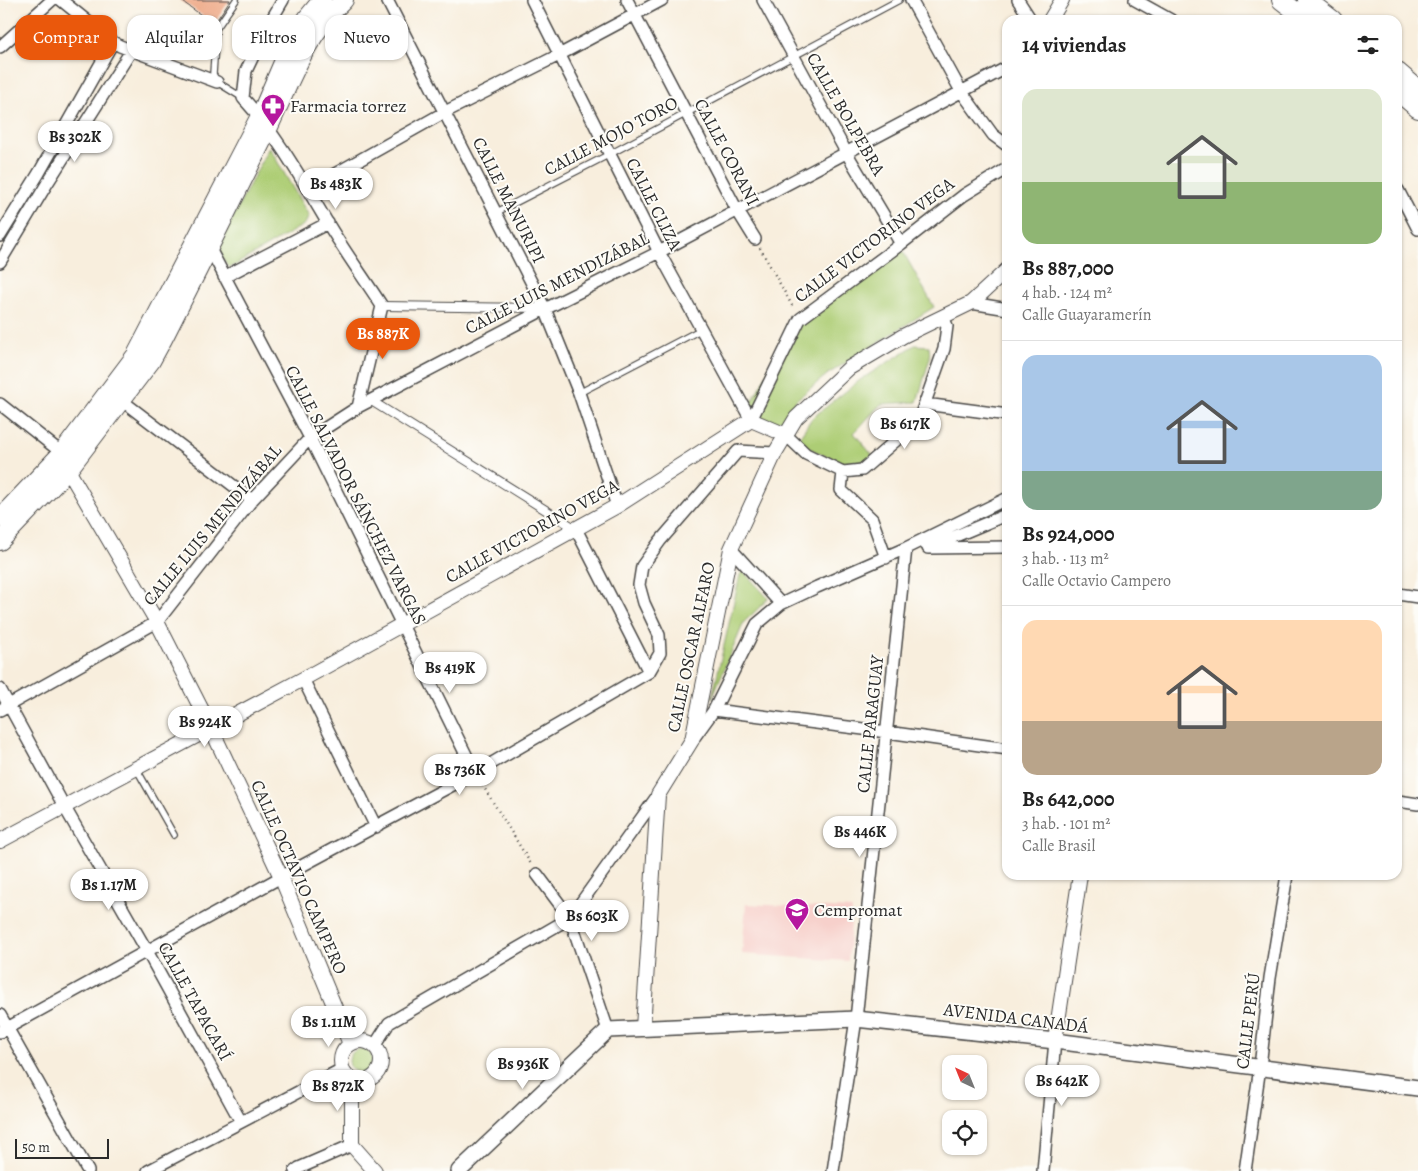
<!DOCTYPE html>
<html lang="es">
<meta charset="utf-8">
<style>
body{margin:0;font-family:Alegreya,serif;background:#f2f2f2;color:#222;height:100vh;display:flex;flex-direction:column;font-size:19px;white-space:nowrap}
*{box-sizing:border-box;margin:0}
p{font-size:16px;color:#767676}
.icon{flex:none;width:28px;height:28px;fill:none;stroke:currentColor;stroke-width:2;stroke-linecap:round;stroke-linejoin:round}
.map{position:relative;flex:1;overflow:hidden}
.drawer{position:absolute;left:1002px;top:15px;width:400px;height:865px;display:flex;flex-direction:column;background:#fff;border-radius:15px;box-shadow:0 1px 4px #0004}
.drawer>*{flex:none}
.top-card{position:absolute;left:15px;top:15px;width:475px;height:45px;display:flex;gap:10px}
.needle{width:32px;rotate:317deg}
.buttons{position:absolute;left:942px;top:1055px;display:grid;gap:10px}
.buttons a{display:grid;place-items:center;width:45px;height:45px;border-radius:10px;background:#fff;box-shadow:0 1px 4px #0004;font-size:25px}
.scale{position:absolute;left:15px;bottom:12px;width:94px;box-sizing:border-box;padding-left:5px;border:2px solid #2b2b2b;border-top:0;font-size:14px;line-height:18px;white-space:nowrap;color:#2b2b2b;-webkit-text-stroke:4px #fdfcf7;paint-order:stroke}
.price{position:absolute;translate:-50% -42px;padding:0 11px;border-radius:18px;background:#fff;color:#222;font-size:16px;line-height:32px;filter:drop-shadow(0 1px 2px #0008)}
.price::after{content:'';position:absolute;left:50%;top:30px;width:15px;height:11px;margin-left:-8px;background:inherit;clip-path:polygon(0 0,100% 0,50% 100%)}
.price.selected{background:#ea580c;color:#fff}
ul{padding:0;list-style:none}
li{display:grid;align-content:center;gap:10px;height:265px;padding:0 20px}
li+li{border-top:1px solid #e0e0e0}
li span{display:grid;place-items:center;height:155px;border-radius:15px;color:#555}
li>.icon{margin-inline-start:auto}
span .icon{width:90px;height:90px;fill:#fffc;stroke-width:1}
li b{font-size:21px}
h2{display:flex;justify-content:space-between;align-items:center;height:60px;padding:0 20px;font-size:21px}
.pill{padding:0 18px;border-radius:15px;background:#fff;box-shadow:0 1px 4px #0004;font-size:18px;line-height:45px}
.pill.selected{background:#ea580c;color:#fff}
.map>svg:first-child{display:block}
.built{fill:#f7d0cb}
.green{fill:#adcd75;stroke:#6c7c50}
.building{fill:#eca07c}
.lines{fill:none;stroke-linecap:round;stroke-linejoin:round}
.service-casing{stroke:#4a4846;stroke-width:8}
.pedestrian-casing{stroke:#4a4846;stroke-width:10}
.minor-casing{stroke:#4a4846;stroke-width:14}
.tertiary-casing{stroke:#4a4846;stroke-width:16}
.secondary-casing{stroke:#4a4846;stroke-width:18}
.primary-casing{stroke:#4a4846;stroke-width:20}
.trunk-casing{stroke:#4a4846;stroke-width:20}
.path{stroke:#4a4846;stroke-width:2.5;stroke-dasharray:1 4;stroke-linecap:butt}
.service{stroke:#fff;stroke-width:5.5}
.pedestrian{stroke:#fff;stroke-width:8}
.minor{stroke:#fff;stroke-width:11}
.tertiary{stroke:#fff;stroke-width:14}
.secondary{stroke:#fff;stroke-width:15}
.primary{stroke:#fff;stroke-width:18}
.trunk{stroke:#fff;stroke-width:18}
.labels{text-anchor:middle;stroke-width:4;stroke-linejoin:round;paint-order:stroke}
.poi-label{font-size:18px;fill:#2b2b2b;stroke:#fdfcf7;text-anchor:start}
.street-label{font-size:18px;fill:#2b2b2b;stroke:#fdfcf7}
</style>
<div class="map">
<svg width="1418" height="1171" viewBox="0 0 1418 1171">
<rect width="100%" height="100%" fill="#fdfcf7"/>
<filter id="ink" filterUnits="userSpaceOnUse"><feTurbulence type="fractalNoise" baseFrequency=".02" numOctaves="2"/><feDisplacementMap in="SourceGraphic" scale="10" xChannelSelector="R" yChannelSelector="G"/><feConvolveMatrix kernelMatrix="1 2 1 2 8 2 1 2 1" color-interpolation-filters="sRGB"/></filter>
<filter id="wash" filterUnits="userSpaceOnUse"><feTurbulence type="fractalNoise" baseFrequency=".0096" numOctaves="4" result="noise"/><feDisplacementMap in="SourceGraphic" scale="20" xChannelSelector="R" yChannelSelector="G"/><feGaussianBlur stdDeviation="1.12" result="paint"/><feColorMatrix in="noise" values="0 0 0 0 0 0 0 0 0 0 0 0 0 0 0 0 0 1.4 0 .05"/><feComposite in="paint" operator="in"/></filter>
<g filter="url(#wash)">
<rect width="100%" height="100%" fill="#f8eedd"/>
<!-- built -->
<path class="built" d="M746,904L852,909L848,961L742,954Z"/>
<!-- green -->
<path class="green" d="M269,147L309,216L305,224L230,268L226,264L217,248Z
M901,248L934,307L828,374L796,400L782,425L771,430L748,408L786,339L804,317Z
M915,345L929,346L930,358L917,402L881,404L854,433L873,456L859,463H840L796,442L812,418L860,380Z
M743,571L768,598L763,604L744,622L712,698L740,575Z
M349 1061a12 12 0 1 1 24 0a12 12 0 1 1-24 0Z"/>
<g id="blocks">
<!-- building -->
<path class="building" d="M180,0H230L214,24Z"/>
</g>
</g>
<g filter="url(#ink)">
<use href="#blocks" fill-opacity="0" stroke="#4a4846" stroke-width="1"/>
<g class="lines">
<defs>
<path id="service" d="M236,0L216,29L213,74L217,82L243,98
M495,213L610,154L899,0
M579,393L700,330
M136,768L174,835"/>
<path id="pedestrian" d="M382,306L543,308
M370,400L576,529"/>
<path id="minor" d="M61,0L113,42L120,46L217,82
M283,0L266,29L246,71L243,98C277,135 302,180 327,222C344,251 364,278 382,306L358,407
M387,0L545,309L579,393L617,506
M532,0L659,252L751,420
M627,0L737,210L755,239
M763,0L846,152L901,244
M911,0L961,91L993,135L1008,146
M1018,0L1031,20
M1135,0L1171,20
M0,47L52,0
M308,189L445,112L559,55L662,0
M1398,190L1418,229
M0,236L39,173L113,42
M206,245L209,247L310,438L475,773
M0,262L48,182L131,51
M224,277L328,223
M971,303L1008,309
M116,396L252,500
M0,404L62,453
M925,404L1008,415
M751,420L800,319L901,244L964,195L1008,168
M786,435L806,454L843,472L862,470L901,436L921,414L944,349L947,326L943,316
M843,472L841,490L872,519L886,558
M576,529L649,672
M925,544L951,538L1008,514
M928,548L1008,547
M731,549L781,604
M1398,594L1418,597
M303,679L376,827
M0,689L64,806L147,951L241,1122
M0,710L157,622L252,500L310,438L358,407L545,309L659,252L1008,67
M714,710L887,732L1008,749
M693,739L714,710L757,624L781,604L817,587L906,548L1008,498
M1398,801L1418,804
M537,874L570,918L608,1030
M0,1015L88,1171
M0,1032L281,877L475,773L649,672L660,653L659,635L644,603L639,585L642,566L660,541L738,451L775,453
M375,1045L389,1023L570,918L658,795
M148,1171L342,1069
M295,1171L299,1168L352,1145
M833,1171L856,1019L906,548
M1043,1171L1055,1041
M1245,1171L1260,1067L1270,978L1287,875"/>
<path id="tertiary" d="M1050,20L1062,0
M64,461L68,470L157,622L211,728L281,877L350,1044
M0,841L303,679L617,506L751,420L786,435
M643,1028L658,795L692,740L731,549L775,453L796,418L849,368L903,336L971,303L1008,269
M341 1061a20 20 0 1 1 40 0a20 20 0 1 1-40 0Z
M1055,1041L1080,875
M352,1079V1145L375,1171"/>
<path id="secondary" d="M459,1171L608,1030L856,1019L1055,1041L1418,1088"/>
<path id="primary" d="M0,518L62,453L136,355L260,116L291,44L308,17L322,0
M0,541L68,470L151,361L163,339C198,270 233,200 267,131C289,85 305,35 344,0"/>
<path id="trunk" d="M1281,0L1307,20
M1307,0L1333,20
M1398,72L1418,89
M1398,92L1418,109"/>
</defs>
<!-- service casing -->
<use href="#service" class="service-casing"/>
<!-- pedestrian casing -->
<use href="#pedestrian" class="pedestrian-casing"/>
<!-- minor casing -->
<use href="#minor" class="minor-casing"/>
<!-- tertiary casing -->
<use href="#tertiary" class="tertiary-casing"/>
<!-- secondary casing -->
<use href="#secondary" class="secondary-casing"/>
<!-- primary casing -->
<use href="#primary" class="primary-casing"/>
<!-- trunk casing -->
<use href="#trunk" class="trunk-casing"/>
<!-- path -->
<path class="path" d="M760,248L794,309
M480,781L531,864"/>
<!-- service -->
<use href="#service" class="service"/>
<!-- pedestrian -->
<use href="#pedestrian" class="pedestrian"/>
<!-- minor -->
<use href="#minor" class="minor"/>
<!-- tertiary -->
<use href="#tertiary" class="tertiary"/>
<!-- secondary -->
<use href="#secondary" class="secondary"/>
<!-- primary -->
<use href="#primary" class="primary"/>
<!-- trunk -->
<use href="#trunk" class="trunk"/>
</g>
</g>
<!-- icons -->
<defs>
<symbol id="pharmacy-pin" viewBox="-11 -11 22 30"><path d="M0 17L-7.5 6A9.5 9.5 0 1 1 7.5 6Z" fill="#b5179e" stroke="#fdfcf7"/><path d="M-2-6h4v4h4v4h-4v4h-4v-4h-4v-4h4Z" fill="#fff"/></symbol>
<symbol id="university-pin" viewBox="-11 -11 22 30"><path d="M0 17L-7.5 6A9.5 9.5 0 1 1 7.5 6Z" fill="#b5179e" stroke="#fdfcf7"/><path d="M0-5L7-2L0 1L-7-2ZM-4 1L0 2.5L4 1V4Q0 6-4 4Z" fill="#fff"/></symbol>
</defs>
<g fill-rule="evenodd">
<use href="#pharmacy-pin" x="259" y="92" width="28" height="38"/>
<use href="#university-pin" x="783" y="896" width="28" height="38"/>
</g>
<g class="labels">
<!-- poi labels -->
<g class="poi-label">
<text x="290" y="112">Farmacia torrez</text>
<text x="814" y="916">Cempromat</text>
</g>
<!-- street labels -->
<g class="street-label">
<text transform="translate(846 114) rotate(60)" y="6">CALLE BOLPEBRA</text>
<text transform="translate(611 136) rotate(-28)" y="6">CALLE MOJO TORO</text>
<text transform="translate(727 152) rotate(62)" y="6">CALLE CORANI</text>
<text transform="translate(509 200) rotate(63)" y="6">CALLE MANURIPI</text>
<text transform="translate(654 204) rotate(63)" y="6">CALLE CLIZA</text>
<text transform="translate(874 240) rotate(-37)" y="6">CALLE VICTORINO VEGA</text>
<text transform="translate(557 283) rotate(-27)" y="6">CALLE LUIS MENDIZÁBAL</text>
<text transform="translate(356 495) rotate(63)" y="6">CALLE SALVADOR SÁNCHEZ VARGAS</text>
<text transform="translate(212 525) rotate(-50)" y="6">CALLE LUIS MENDIZÁBAL</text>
<text transform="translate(532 531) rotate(-29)" y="6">CALLE VICTORINO VEGA</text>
<text transform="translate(691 647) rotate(-78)" y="6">CALLE OSCAR ALFARO</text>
<text transform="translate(870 724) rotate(-84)" y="6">CALLE PARAGUAY</text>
<text transform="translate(299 877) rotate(66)" y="6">CALLE OCTAVIO CAMPERO</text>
<text transform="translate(195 1001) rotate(61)" y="6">CALLE TAPACARÍ</text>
<text transform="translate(1016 1018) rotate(7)" y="6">AVENIDA CANADÁ</text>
<text transform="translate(1248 1021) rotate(-83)" y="6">CALLE PERÚ</text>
</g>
</g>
</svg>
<div class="buttons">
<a><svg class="needle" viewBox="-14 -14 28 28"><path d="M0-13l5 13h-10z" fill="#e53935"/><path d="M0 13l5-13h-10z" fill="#767676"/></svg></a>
<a><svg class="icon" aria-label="locate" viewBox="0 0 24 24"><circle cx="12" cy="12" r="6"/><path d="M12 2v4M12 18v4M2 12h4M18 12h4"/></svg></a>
</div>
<div class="scale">50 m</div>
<b class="price" style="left:75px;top:163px">Bs 302K</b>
<b class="price" style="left:336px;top:210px">Bs 483K</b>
<b class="price selected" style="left:383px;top:360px">Bs 887K</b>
<b class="price" style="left:905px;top:450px">Bs 617K</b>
<b class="price" style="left:450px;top:694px">Bs 419K</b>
<b class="price" style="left:205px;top:748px">Bs 924K</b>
<b class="price" style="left:460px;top:796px">Bs 736K</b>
<b class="price" style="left:860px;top:858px">Bs 446K</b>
<b class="price" style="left:109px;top:911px">Bs 1.17M</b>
<b class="price" style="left:592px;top:942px">Bs 603K</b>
<b class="price" style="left:329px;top:1048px">Bs 1.11M</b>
<b class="price" style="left:523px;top:1090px">Bs 936K</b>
<b class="price" style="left:1062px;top:1107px">Bs 642K</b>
<b class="price" style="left:338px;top:1112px">Bs 872K</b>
<div class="top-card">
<a class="pill selected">Comprar</a>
<a class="pill">Alquilar</a>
<a class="pill">Filtros</a>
<a class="pill">Nuevo</a>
</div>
<section class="drawer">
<h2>14 viviendas<svg class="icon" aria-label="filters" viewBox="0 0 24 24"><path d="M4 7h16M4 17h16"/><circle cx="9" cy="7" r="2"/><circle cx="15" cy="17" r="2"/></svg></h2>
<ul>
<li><span style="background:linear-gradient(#dfe7d0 60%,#8fb573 0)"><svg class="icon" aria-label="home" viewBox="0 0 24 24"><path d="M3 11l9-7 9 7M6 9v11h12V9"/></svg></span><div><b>Bs 887,000</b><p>4 hab. · 124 m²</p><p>Calle Guayaramerín</p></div></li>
<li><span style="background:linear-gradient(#a9c7e8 75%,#7fa58c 0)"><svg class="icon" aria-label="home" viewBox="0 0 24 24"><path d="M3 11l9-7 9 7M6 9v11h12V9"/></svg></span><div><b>Bs 924,000</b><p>3 hab. · 113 m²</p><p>Calle Octavio Campero</p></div></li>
<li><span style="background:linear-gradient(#ffd9b3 65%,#b9a48a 0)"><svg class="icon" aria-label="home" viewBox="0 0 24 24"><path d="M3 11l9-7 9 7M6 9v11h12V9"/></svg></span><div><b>Bs 642,000</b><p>3 hab. · 101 m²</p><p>Calle Brasil</p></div></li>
</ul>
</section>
</div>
